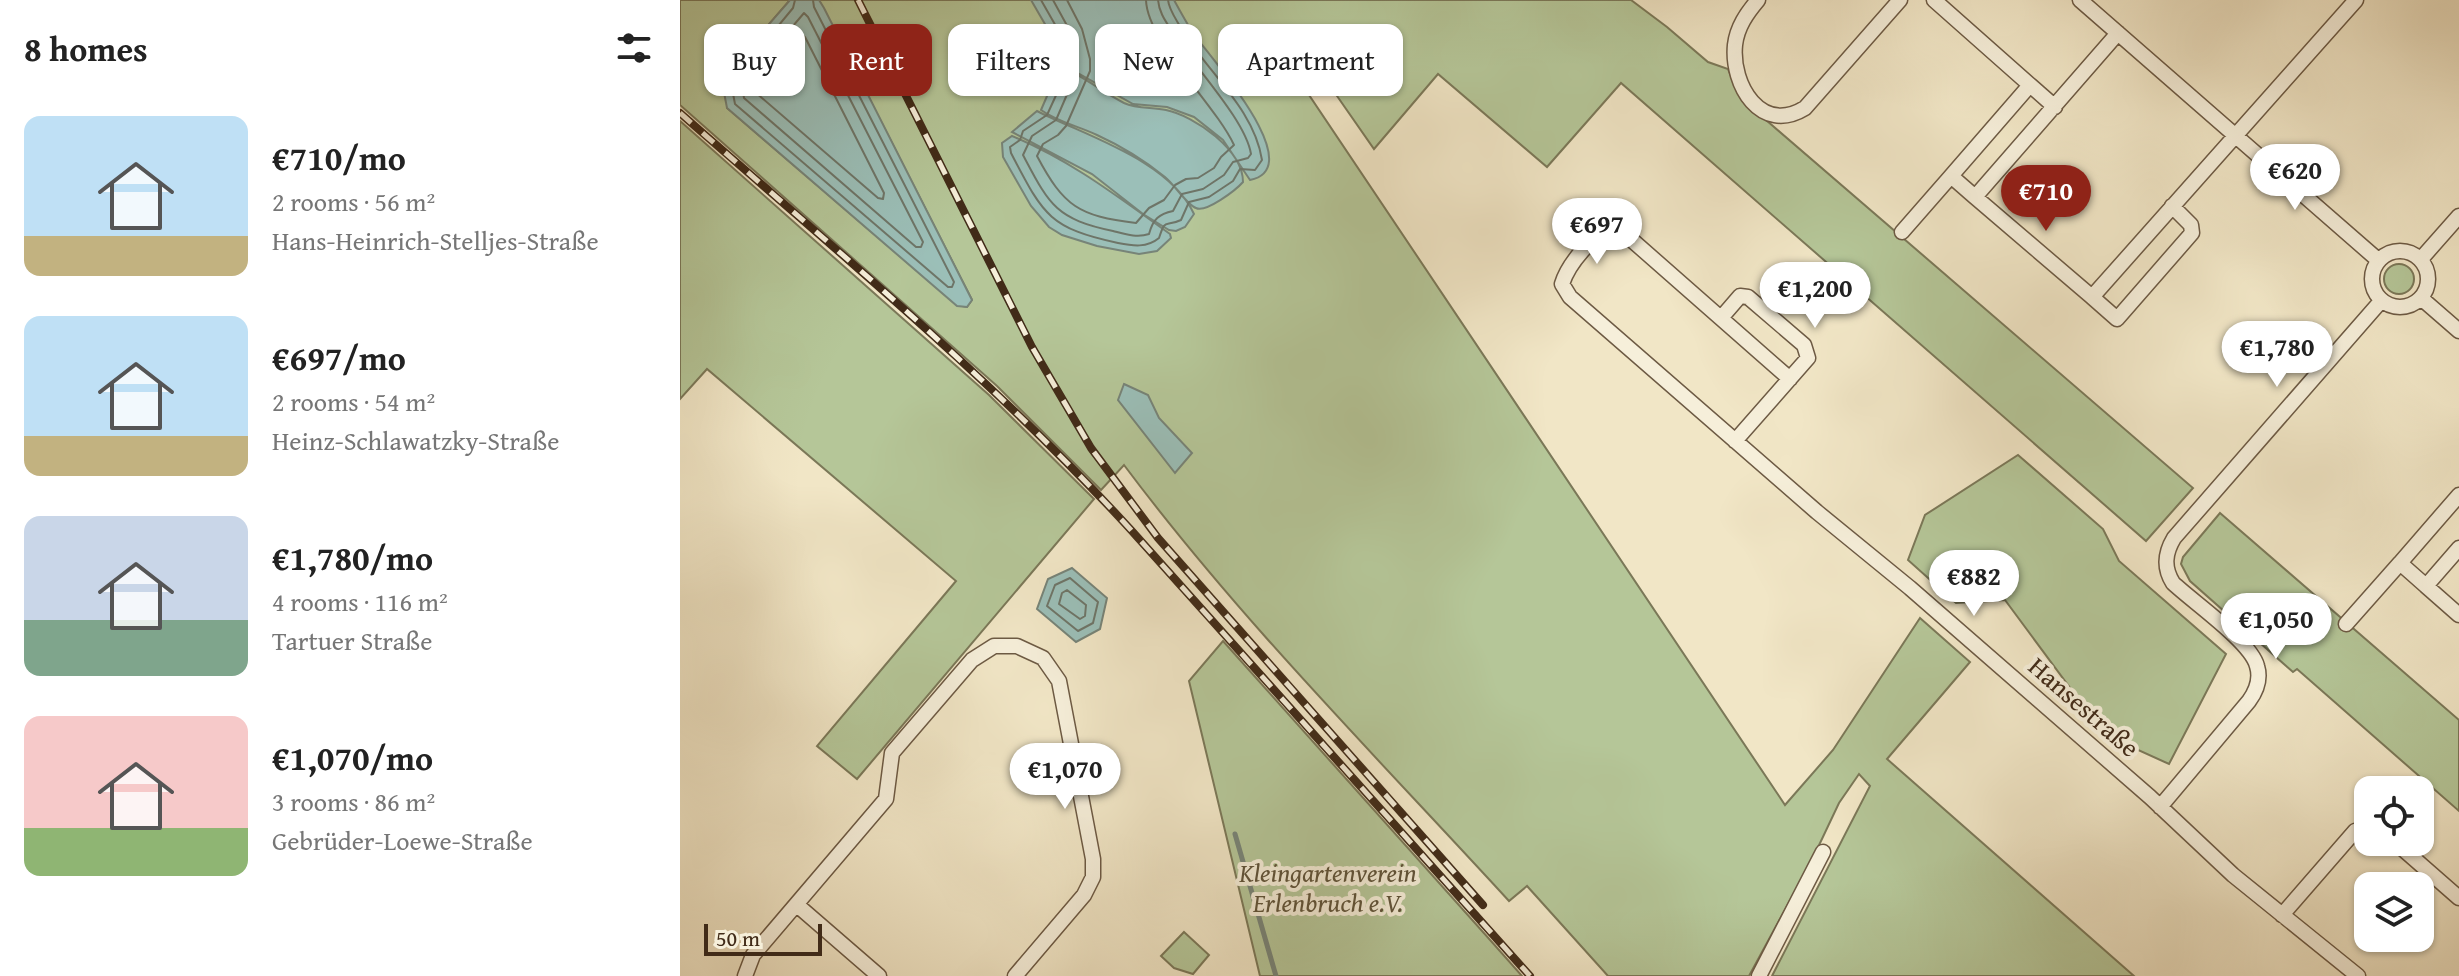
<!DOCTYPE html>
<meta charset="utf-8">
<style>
body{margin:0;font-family:"Gentium Book Plus",serif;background:#f6f6f6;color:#222;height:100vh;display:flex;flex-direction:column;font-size:30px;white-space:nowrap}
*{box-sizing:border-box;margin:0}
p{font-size:26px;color:#767676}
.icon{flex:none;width:44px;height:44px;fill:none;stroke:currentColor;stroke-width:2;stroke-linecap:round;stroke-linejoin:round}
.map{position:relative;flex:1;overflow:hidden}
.details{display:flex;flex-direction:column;background:#fff;width:680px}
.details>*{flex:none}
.banner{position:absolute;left:24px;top:24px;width:760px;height:72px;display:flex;gap:16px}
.buttons{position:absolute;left:1674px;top:776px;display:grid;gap:16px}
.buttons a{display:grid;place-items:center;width:80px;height:80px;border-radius:16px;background:#fff;box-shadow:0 2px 6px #0004;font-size:40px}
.scale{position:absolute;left:24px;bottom:20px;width:118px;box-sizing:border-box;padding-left:8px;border:4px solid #412b18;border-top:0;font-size:22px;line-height:28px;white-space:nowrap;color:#412b18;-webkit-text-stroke:6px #f6efda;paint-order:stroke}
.price{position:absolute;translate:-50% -68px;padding:0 18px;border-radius:28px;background:#fff;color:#222;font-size:26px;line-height:52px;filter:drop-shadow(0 2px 4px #0008)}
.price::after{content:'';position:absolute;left:50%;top:48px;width:24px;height:18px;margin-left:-12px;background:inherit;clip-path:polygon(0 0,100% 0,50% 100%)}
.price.current{background:#8f2418;color:#fff}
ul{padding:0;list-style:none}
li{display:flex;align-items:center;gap:24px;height:200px;padding:0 24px}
li span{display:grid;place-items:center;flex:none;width:224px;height:160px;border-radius:16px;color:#555}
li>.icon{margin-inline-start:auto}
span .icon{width:96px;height:96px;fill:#fffc;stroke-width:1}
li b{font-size:34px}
h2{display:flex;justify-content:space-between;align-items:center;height:96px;padding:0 24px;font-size:34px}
.tag{padding:0 28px;border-radius:16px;background:#fff;box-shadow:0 2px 6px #0004;font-size:28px;line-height:72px}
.tag.current{background:#8f2418;color:#fff}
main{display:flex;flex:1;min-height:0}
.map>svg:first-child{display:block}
.green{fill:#b5c698;stroke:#7b7858;stroke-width:2}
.water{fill:#9bbfb8;stroke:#778478;stroke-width:2}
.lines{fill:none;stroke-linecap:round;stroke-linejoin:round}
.shore{stroke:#6e7568;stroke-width:2}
.stream{stroke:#778478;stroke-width:5}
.minor-casing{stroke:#6d5a44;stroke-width:17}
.minor{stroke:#f6efda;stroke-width:14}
.rail-casing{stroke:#412b18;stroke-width:8}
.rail{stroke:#f6efda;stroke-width:5;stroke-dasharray:15;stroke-linecap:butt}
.labels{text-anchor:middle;stroke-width:8;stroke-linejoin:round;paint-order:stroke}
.street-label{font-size:26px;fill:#412b18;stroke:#f6efda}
.park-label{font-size:26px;font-style:italic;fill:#5e5238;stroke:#f6efda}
</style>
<main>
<section class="details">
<h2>8 homes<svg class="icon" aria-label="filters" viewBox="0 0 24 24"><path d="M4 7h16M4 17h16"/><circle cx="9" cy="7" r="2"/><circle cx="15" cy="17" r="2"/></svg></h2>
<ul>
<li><span style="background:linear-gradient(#bfe0f5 75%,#c2b280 0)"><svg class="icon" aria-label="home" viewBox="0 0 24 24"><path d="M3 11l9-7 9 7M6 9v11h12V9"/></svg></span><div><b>€710/mo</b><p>2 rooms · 56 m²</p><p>Hans-Heinrich-Stelljes-Straße</p></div></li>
<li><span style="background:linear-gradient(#bfe0f5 75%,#c2b280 0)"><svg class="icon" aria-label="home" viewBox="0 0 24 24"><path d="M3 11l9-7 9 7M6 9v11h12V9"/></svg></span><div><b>€697/mo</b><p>2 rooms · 54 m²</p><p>Heinz-Schlawatzky-Straße</p></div></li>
<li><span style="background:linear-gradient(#c9d6e8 65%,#7fa58c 0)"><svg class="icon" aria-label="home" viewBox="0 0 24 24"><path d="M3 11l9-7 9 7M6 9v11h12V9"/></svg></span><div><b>€1,780/mo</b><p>4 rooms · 116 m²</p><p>Tartuer Straße</p></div></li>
<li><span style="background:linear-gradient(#f6c9c9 70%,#8fb573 0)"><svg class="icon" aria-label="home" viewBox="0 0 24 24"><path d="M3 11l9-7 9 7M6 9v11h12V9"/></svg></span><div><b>€1,070/mo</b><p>3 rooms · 86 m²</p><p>Gebrüder-Loewe-Straße</p></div></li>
</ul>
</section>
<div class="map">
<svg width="1779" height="976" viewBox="0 0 1779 976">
<rect width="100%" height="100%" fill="#f1e6c6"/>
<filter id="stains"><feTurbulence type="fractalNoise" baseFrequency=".0025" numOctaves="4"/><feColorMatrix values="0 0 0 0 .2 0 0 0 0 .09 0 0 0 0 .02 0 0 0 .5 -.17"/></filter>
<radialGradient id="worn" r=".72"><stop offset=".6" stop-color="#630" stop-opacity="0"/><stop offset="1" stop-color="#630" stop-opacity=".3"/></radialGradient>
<!-- green -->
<path class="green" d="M0,0H110L57,61L47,108L277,305L287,307L292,300L139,0H951L987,27L1028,62L1048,69L1057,90L1086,120L1513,488L1466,541L941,83L867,167L758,74L694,149L632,60L617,77L1105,805L1153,750L1240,618L1290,662L1207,759L1454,976H1092L1190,786L1179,774L1159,803L1132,860L1069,976H928L847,886L829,901C698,758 560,620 444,465L421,490L317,386L0,105Z
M0,121L309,395L414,499L177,779L137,746L276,581L27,369L0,399Z
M1704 279a15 15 0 1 1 30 0a15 15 0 1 1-30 0Z
M1338,455L1423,529L1439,561L1546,654L1489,764L1425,735L1325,600L1276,603L1228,560L1245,515Z
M1540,513L1779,720V811L1617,669L1613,672L1510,581L1501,564L1503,557Z
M543,641L811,941L842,976H580L509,681Z
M504,932L529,955L513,974L494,968L481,956Z"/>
<!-- water -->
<path class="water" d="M110,0H139L144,8L292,300L287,307L277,306L47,108L42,82L57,61Z
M351,0H494C500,11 506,22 513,33C528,55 631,168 570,180L543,140L514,117L487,107L453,104L380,63L373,38Z
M380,66C402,75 422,92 444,103C457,109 472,107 486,110C515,116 563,150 563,182C556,190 526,213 516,208C507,205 494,184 485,177C465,161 441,146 417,135C398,126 378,122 361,110Z
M357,111C406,136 489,160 514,214L505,227L496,231L489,230L463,214L412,174L332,132Z
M332,136C392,161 438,197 490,234L491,238L477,251L459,254L417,246L382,235L369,227L351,206L323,157L322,143Z
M444,384L468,395L479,418L512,453L495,473L438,400Z
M392,568L427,598L420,629L396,642L357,609L368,579Z"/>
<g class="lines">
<!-- shore -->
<path class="shore" d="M115,0L113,8L51,83L55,104L268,287H272L274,282L134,7L133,0
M361,0L381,35L389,67L367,115L343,131L340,140L330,147L331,153C363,214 368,228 438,243C453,246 467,248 479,238C486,217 484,228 501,220L509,202L529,197L553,181L560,169L575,170L582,160C574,108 526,71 501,28C496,19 489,10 488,0
M373,0L390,31L398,69L376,120L352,136L343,155C369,204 375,219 433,231C445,234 457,238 469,234C473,219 479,214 493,211L502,194L523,189L544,175L553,162L568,158L571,154C565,118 510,63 490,28C484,19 479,11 478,0
M387,0L402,29L410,59V71L386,126L378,135L363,144L357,156C384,207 399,216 456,223L469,208L484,200L495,185L506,179L518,178L534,168L541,157L554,145C535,104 467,41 466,0
M124,13L128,17L243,242L241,247H236L64,98L62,86Z
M121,34L125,37L204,193L203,199L198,198L75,92L81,79Z
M390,578L418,602L413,623L398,631L367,606L375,585Z
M387,590L406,605L405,616L400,619L379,604L382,593Z"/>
<!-- stream -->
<path class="stream" d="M555,834L596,976"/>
<defs>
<path id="minor" d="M1078,0C1067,13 1057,27 1055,45C1051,85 1081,135 1125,108L1220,0
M1254,0L1350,85
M1400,0L1698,260
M1375,107L1350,85L1271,176L1295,197L1438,33
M1295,197L1412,297
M1492,206L1511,225L1512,233L1437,319L1412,297L1676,0
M1222,232L1271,176
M1692 279a28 28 0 1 1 56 0a28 28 0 1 1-56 0Z
M1741,259L1779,216
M1741,298L1779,331
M1041,318L1060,296L1068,297L1124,345L1128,358L1055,441
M1110,379L945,234L933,228C913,234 888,264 882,284L890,297L1137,512L1230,588L1470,797L1553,875L1678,976
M1779,495L1720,563L1746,586L1779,548
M1746,586L1779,615
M1666,624L1720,563
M1480,807L1569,701C1577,690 1581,679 1577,666C1571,642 1513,602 1493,583C1483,567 1485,553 1494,538L1701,301
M1715,842L1779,898
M117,905L199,976
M1602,915L1675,831L1688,827
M65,976L73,955L206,799L212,753L292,660L314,646H337L363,658L379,681L413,859V877L404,895L335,976
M1079,976L1143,852"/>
</defs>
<!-- minor casing -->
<use href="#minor" class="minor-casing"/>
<!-- minor -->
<use href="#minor" class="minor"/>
<defs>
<path id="rail" d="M178,0L352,347L411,448L478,538L803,905
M0,113C153,248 313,379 451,530L850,976"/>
</defs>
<!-- rail casing -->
<use href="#rail" class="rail-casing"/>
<!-- rail -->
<use href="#rail" class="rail"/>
</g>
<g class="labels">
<!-- street labels -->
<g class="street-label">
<text transform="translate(1404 707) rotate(41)" y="9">Hansestraße</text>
</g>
<!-- park labels -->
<g class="park-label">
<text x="648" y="882">Kleingartenverein<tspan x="648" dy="30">Erlenbruch e.V.</tspan></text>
</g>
</g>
<rect width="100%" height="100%" filter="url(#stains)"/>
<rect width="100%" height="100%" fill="url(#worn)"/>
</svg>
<div class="buttons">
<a><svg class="icon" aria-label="locate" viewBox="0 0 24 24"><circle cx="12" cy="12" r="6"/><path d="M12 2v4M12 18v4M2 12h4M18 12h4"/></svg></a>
<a><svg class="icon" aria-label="layers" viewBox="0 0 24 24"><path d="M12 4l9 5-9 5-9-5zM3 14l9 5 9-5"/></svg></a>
</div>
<div class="scale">50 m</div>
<b class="price" style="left:1615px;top:212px">€620</b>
<b class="price current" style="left:1366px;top:233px">€710</b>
<b class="price" style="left:917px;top:266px">€697</b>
<b class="price" style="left:1135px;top:330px">€1,200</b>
<b class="price" style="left:1597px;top:389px">€1,780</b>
<b class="price" style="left:1294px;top:618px">€882</b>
<b class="price" style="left:1596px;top:661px">€1,050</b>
<b class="price" style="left:385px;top:811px">€1,070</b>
<div class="banner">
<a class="tag">Buy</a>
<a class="tag current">Rent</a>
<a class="tag">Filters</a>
<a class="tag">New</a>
<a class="tag">Apartment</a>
</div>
</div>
</main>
